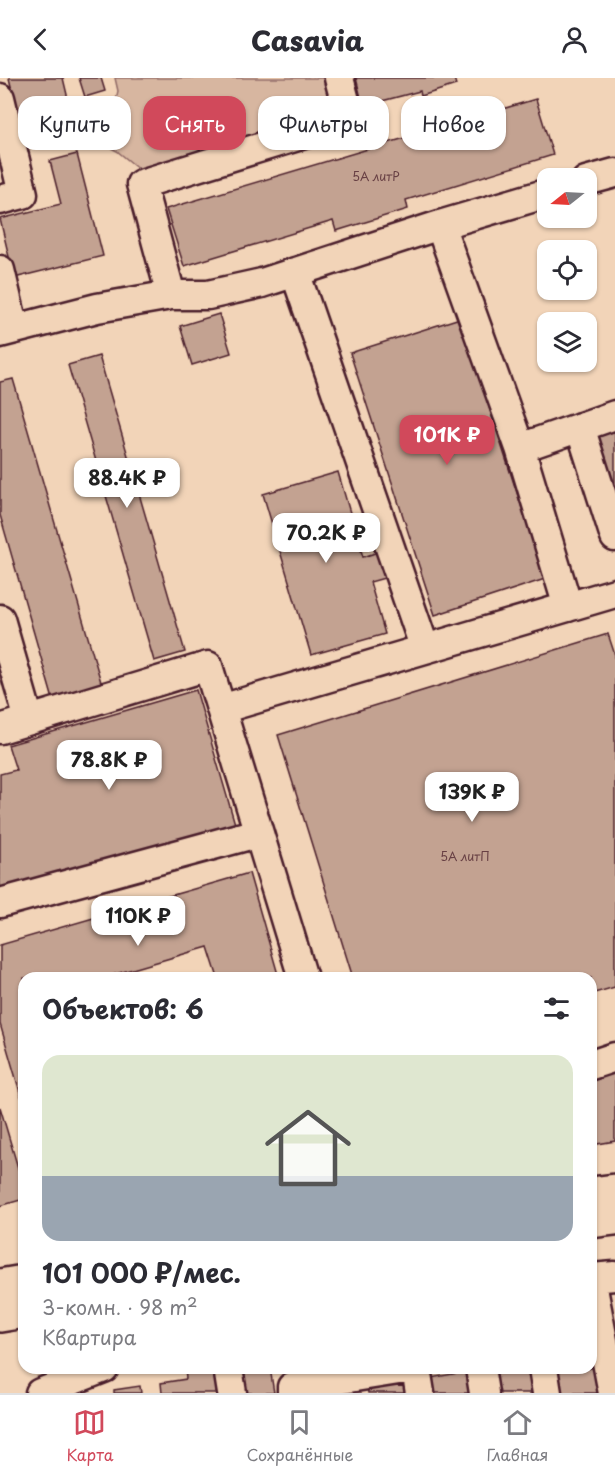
<!DOCTYPE html>
<html lang="ru">
<meta charset="utf-8">
<style>
body{margin:0;font-family:"Playpen Sans",sans-serif;background:#f7f7f7;color:#2b2b33;height:100vh;display:flex;flex-direction:column;font-size:22px;white-space:nowrap}
*{box-sizing:border-box;margin:0}
p{font-size:20px;color:#7c7c81}
.icon{flex:none;width:33px;height:33px;fill:none;stroke:currentColor;stroke-width:2;stroke-linecap:round;stroke-linejoin:round}
.map{position:relative;flex:1;overflow:hidden}
.side{position:absolute;left:18px;top:894px;width:579px;height:402px;display:flex;flex-direction:column;background:#fff;border-radius:18px;box-shadow:0 2px 4px #0004}
.side>*{flex:none}
.guide{position:absolute;left:18px;top:18px;width:579px;height:54px;display:flex;gap:12px}
.needle{width:39px;rotate:252deg}
.controls{position:absolute;left:537px;top:90px;display:grid;gap:12px}
.controls a{display:grid;place-items:center;width:60px;height:60px;border-radius:12px;background:#fff;box-shadow:0 2px 4px #0004;font-size:30px}
.price{position:absolute;translate:-50% -51px;padding:0 14px;border-radius:12px;background:#fff;color:#222;font-size:20px;line-height:39px;filter:drop-shadow(0 2px 3px #0008)}
.price::after{content:'';position:absolute;left:50%;top:36px;width:18px;height:14px;margin-left:-9px;background:inherit;clip-path:polygon(0 0,100% 0,50% 100%)}
.price.on{background:#d1495b;color:#fff}
ul{padding:0;list-style:none}
li{display:grid;align-content:center;gap:12px;height:318px;padding:0 24px}
li span{display:grid;place-items:center;height:186px;border-radius:18px;color:#555}
li>.icon{margin-inline-start:auto}
span .icon{width:108px;height:108px;fill:#fffc;stroke-width:1}
li b{font-size:26px}
h2{display:flex;justify-content:space-between;align-items:center;height:72px;padding:0 24px;font-size:26px}
.pill{padding:0 21px;border-radius:18px;background:#fff;box-shadow:0 2px 4px #0004;font-size:21px;line-height:54px}
.pill.on{background:#d1495b;color:#fff}
header{display:flex;justify-content:space-between;align-items:center;height:78px;padding:0 24px;background:#fff;font-size:27px;font-weight:800}
.tab-bar{display:flex;justify-content:space-around;align-items:center;height:84px;border-top:2px solid #e1e1e2;background:#fff;font-size:16px;color:#7c7c81}
.tab-bar a{display:grid;justify-items:center;gap:3px}
.tab-bar .on{color:#d1495b}
.map>svg:first-child{display:block}
.green{fill:#d7b6a0;stroke:#906a66;stroke-width:1.5}
.building{fill:#c3a291;stroke:#4a1f2b;stroke-width:1.5}
.lines{fill:none;stroke-linecap:round;stroke-linejoin:round}
.minor-casing{stroke:#4a1f2b;stroke-width:33}
.major-casing{stroke:#4a1f2b;stroke-width:38}
.minor{stroke:#f2d4b8;stroke-width:28}
.major{stroke:#f2d4b8;stroke-width:33}
.labels{text-anchor:middle;stroke-width:5;stroke-linejoin:round;paint-order:stroke}
.number-label{font-size:12px;fill:#684044}
</style>
<header><svg class="icon" aria-label="back" viewBox="0 0 24 24"><path d="M15 5l-7 7 7 7"/></svg>Casavia<svg class="icon" aria-label="person" viewBox="0 0 24 24"><circle cx="12" cy="8" r="4"/><path d="M4 21q1-7 8-7t8 7"/></svg></header>
<div class="map">
<svg width="615" height="1315" viewBox="0 0 615 1315">
<rect width="100%" height="100%" fill="#f2d4b8"/>
<filter id="ink" filterUnits="userSpaceOnUse"><feTurbulence type="fractalNoise" baseFrequency=".0167" numOctaves="2"/><feDisplacementMap in="SourceGraphic" scale="12" xChannelSelector="R" yChannelSelector="G"/><feConvolveMatrix kernelMatrix="1 2 1 2 8 2 1 2 1" color-interpolation-filters="sRGB"/></filter>
<g filter="url(#ink)">
<!-- green -->
<path class="green" d="M115,0H331L335,27L331,35L145,96L117,73L105,67L118,13Z"/>
<!-- building -->
<path class="building" d="M9,0H63L74,46L23,58Z
M79,0H101L105,13L85,19Z
M356,0H454L456,7L421,18L420,13L363,28Z
M536,21L553,77L406,122L408,131L336,153L333,143L184,188L166,131Z
M77,76L103,178L14,200L0,141L61,126L50,83Z
M219,236L231,275L192,287L180,248Z
M460,240L545,501L435,537L350,275Z
M99,278L185,574L154,583L68,287Z
M13,301L103,611L54,625L0,437V304Z
M615,353V413L597,358Z
M338,394L363,479L381,473L388,499L370,504L385,556L311,577L263,416Z
M608,556L615,577V909L591,916V900H353L278,657Z
M196,612L235,746L0,815V696L16,692L8,667Z
M249,795L279,900H218L208,869L102,900H24V1028L0,946V867Z
M615,992V1063L591,1067V1001Z
M0,1029L24,1110V1121L0,1128Z
M591,1274L602,1315H560L556,1290H591Z
M185,1290H218L222,1315H162L161,1305L186,1301Z
M240,1290H270L274,1315H244Z
M493,1290H533L537,1315H497Z
M469,1293L473,1315H432L430,1300Z
M406,1303L408,1315H368L367,1309Z
M140,1308L141,1315H114V1312Z"/>
<g class="lines">
<defs>
<path id="minor" d="M339,0L350,42L141,106L171,217H208L262,205L440,147L548,115
M0,20L23,116L0,122
M586,103L615,95
M440,147L520,370L615,337
M0,192L14,251
M295,194L425,571
M0,255L97,230L171,217
M580,349L615,459
M520,370L568,529
M0,541L29,642
M221,631L615,515
M0,651L208,588L303,900
M0,825L257,755
M591,987L615,979
M228,1290L232,1315
M416,1290L420,1315
M480,1290L484,1315
M543,1290L547,1315
M40,1315L104,1290
M292,1315V1309L411,1290
M613,1315L591,1200L615,1198"/>
<path id="major" d="M591,1116L615,1113
M591,1143L615,1140
M0,1208L24,1204
M0,1237L24,1233"/>
</defs>
<!-- minor casing -->
<use href="#minor" class="minor-casing"/>
<!-- major casing -->
<use href="#major" class="major-casing"/>
<!-- minor -->
<use href="#minor" class="minor"/>
<!-- major -->
<use href="#major" class="major"/>
</g>
</g>
<g class="labels">
<!-- number labels -->
<g class="number-label">
<text x="376" y="103">5А литР</text>
<text x="465" y="783">5А литП</text>
</g>
</g>
</svg>
<div class="controls">
<a><svg class="needle" viewBox="-14 -14 28 28"><path d="M0-13l5 13h-10z" fill="#e53935"/><path d="M0 13l5-13h-10z" fill="#7c7c81"/></svg></a>
<a><svg class="icon" aria-label="locate" viewBox="0 0 24 24"><circle cx="12" cy="12" r="6"/><path d="M12 2v4M12 18v4M2 12h4M18 12h4"/></svg></a>
<a><svg class="icon" aria-label="layers" viewBox="0 0 24 24"><path d="M12 4l9 5-9 5-9-5zM3 14l9 5 9-5"/></svg></a>
</div>
<b class="price on" style="left:447px;top:388px">101K ₽</b>
<b class="price" style="left:127px;top:431px">88.4K ₽</b>
<b class="price" style="left:326px;top:486px">70.2K ₽</b>
<b class="price" style="left:109px;top:713px">78.8K ₽</b>
<b class="price" style="left:472px;top:745px">139K ₽</b>
<b class="price" style="left:138px;top:869px">110K ₽</b>
<div class="guide">
<a class="pill">Купить</a>
<a class="pill on">Снять</a>
<a class="pill">Фильтры</a>
<a class="pill">Новое</a>
</div>
<section class="side">
<h2>Объектов: 6<svg class="icon" aria-label="filters" viewBox="0 0 24 24"><path d="M4 7h16M4 17h16"/><circle cx="9" cy="7" r="2"/><circle cx="15" cy="17" r="2"/></svg></h2>
<ul>
<li><span style="background:linear-gradient(#dfe7d0 65%,#9aa5b1 0)"><svg class="icon" aria-label="home" viewBox="0 0 24 24"><path d="M3 11l9-7 9 7M6 9v11h12V9"/></svg></span><div><b>101 000 ₽/мес.</b><p>3-комн. · 98 m²</p><p>Квартира</p></div></li>
</ul>
</section>
</div>
<nav class="tab-bar">
<a class="on"><svg class="icon" aria-label="map" viewBox="0 0 24 24"><path d="M3 6l6-2 6 2 6-2v14l-6 2-6-2-6 2zM9 4v14M15 6v14"/></svg>Карта</a>
<a><svg class="icon" aria-label="saved" viewBox="0 0 24 24"><path d="M7 4h10v16l-5-4-5 4z"/></svg>Сохранённые</a>
<a><svg class="icon" aria-label="home" viewBox="0 0 24 24"><path d="M3 11l9-7 9 7M6 9v11h12V9"/></svg>Главная</a>
</nav>
